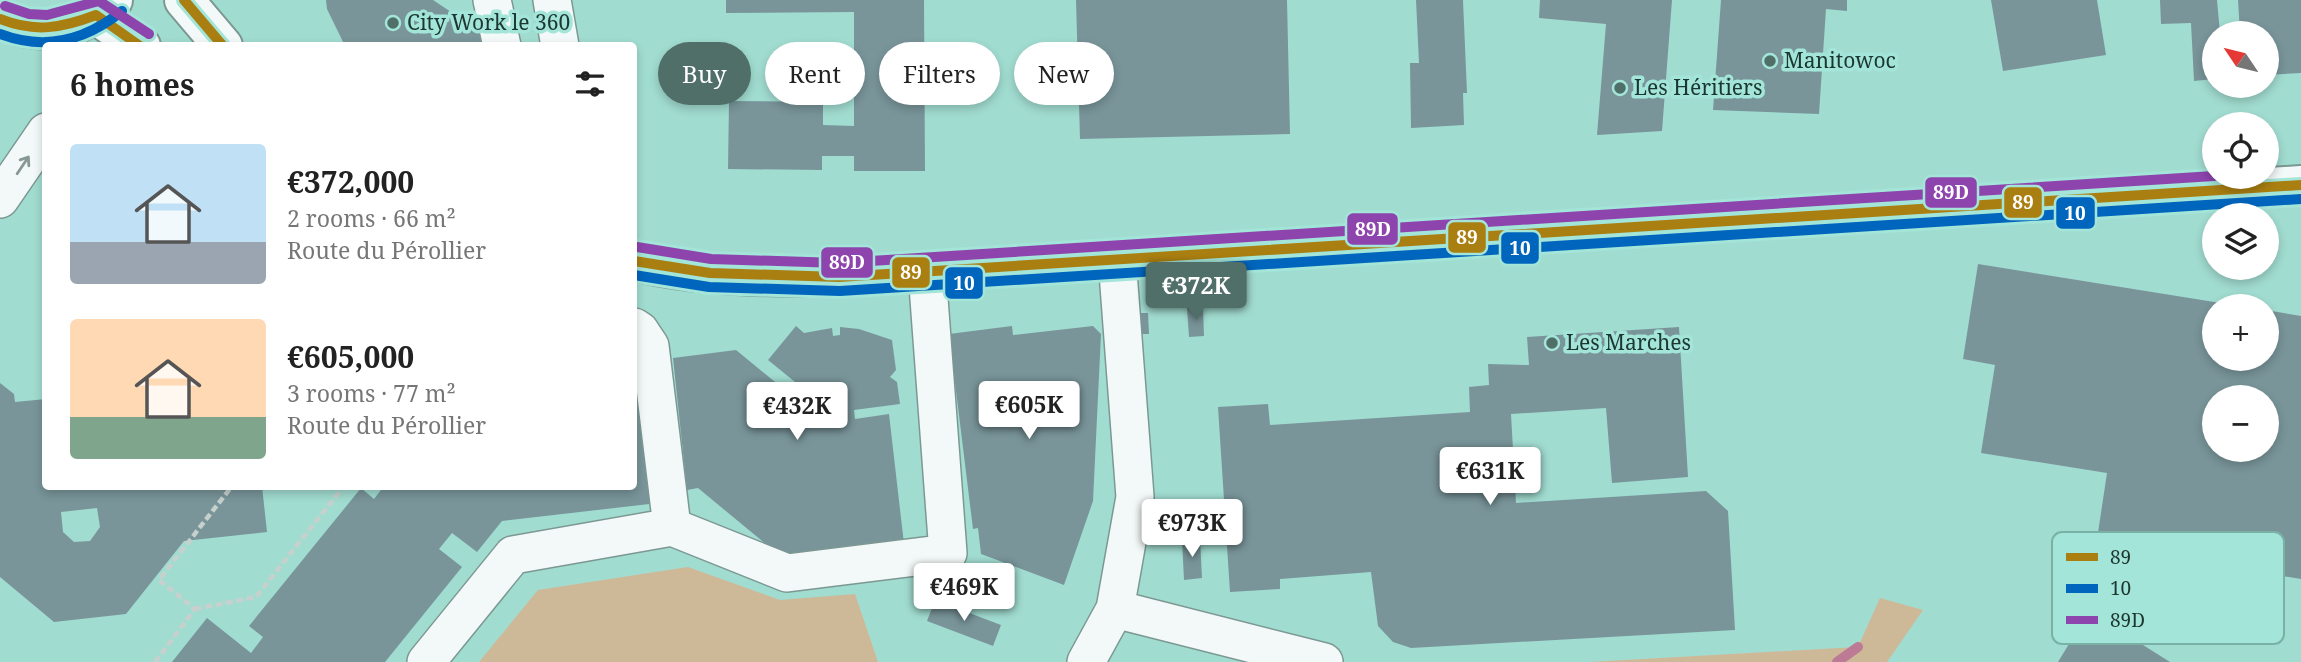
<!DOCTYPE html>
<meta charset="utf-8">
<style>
body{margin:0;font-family:"Noto Serif",serif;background:#f2f2f2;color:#222;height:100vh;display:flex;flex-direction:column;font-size:26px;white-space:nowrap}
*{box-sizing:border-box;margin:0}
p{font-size:23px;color:#767676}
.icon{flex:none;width:38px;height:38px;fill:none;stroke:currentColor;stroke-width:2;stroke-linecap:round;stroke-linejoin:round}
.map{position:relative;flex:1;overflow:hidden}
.details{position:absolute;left:42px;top:42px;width:595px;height:448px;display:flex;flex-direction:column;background:#fff;border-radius:7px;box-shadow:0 4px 10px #0003}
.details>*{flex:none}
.guide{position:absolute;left:658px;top:42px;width:665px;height:63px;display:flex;gap:14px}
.needle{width:46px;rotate:305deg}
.controls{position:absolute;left:2202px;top:21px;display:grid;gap:14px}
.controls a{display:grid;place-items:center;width:77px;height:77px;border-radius:50%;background:#fff;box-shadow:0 4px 10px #0003;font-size:35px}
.price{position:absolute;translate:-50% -60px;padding:0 16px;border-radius:7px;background:#fff;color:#222;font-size:23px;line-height:46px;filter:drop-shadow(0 2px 4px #0008)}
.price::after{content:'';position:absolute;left:50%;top:42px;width:21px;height:16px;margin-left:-10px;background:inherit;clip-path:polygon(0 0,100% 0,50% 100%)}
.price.on{background:#506f68;color:#fff}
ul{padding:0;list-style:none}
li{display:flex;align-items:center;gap:21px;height:175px;padding:0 28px}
li span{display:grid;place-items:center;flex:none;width:196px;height:140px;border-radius:7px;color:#555}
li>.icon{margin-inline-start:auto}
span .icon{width:84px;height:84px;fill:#fffc;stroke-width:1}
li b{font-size:30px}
h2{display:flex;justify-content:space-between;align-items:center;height:84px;padding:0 28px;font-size:30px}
.tag{padding:0 24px;border-radius:32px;background:#fff;box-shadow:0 4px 10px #0003;font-size:24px;line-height:63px}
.tag.on{background:#506f68;color:#fff}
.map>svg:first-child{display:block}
.built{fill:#a1dcd0;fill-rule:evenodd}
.green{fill:#cdb997}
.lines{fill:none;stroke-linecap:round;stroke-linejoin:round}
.stream{stroke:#bc7a94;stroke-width:10}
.building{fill:#79959a;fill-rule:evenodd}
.minor-casing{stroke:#7c9893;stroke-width:40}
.major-casing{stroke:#7c9893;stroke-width:42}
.path{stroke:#c6d1ce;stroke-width:4.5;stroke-dasharray:7 3.5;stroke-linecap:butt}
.minor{stroke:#f3f9f8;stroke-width:37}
.major{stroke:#f3f9f8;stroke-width:38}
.bus-1-casing{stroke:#a3e5d8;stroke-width:16}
.bus-2-casing{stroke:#a3e5d8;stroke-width:16}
.bus-3-casing{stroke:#a3e5d8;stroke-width:16}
.bus-1{stroke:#aa7f11;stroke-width:10}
.bus-2{stroke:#0065bd;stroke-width:10}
.bus-3{stroke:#8e44ad;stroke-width:10}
.oneway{stroke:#889894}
.poi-dot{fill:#506f68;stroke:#a3e5d8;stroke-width:2.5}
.labels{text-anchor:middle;stroke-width:7;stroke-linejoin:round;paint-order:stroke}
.poi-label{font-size:21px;fill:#1c3731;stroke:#a3e5d8;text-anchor:start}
.key{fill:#a3e5d8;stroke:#7ab1a6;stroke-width:2}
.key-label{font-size:19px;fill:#1c3731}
.line-badge{stroke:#a3e5d8;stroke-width:2.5}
.badge-label{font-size:19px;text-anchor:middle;font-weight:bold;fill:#fff}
</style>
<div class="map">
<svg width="2301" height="662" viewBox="0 0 2301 662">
<rect width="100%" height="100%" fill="#b2d6cf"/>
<!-- built -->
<path class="built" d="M0,0H2301V662H1887L1880,598L1858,647L1590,662H878L855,595L780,600L688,567L538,590L479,662H0ZM2214,33H2266V86H2214ZM46,46H634V486H46ZM2214,124H2266V177H2214ZM2214,215H2266V268H2214ZM2214,306H2266V359H2214ZM2214,397H2266V450H2214Z"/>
<!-- green -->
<path class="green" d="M688,567L780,600L855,594L878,662H479L538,590Z
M1880,598L1923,610L1887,662H1590L1858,647Z"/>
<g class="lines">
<!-- stream -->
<path class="stream" d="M1837,662L1858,647"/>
</g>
<!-- building -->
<path class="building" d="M326,0H433L502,46H345L327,9Z
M726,0H924L925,171H854V156H822V170L728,169L729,101L823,102V125L854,126V12L726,13Z
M1076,0H1287L1290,134L1080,139Z
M1416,0H1463L1467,93H1463L1464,125L1411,128L1410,63H1419Z
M1540,0H1672L1662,131L1597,135L1606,24L1539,18Z
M1721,0H1847V11L1826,9L1819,114L1713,110Z
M1991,0H2097L2106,55L2003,71Z
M2160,0H2217L2220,33H2214V79L2194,81L2191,23L2161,24Z
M2238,0H2301V73L2266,75V33H2240Z
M1978,264L2233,305L2214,306V359H2266V310L2301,316V579L2096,546L2107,473L1981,453L1995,365L1963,359ZM2214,397H2266V450H2214Z
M1203,307L1204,336L1189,337L1187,308Z
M1136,313H1148L1149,334H1136Z
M796,326L804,333L832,328L833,336L840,335V327L859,329L892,340L896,370L890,377L897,382L900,404L854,410L855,419L889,414L904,544L785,560L698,488L687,490L673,358L736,350L825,423L834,422L832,412L768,360Z
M1012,326L1013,335L1093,326L1101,334L1093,501L1064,585L981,554L978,528L973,529L949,334Z
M1679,327L1688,477L1612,483L1606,408L1511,414L1516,503L1706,491L1728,511L1735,630L1411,648L1393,642L1378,626L1371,572L1280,579V589L1230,592L1218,407L1268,404L1270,425L1470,412L1469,387L1489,385L1488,364L1529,365L1527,337Z
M644,374L658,503L502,521L477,552L452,533L439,549L462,567L385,662H172L207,618L251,653L263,637L249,626L361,488L374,499L384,486H634V375Z
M0,383L14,394L15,402L46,399V486H262L267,532L184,541L126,614L54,622L0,577ZM97,508L100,527L90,541L74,542L63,532L61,512Z
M1200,538L1202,578L1184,580L1182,539Z
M935,600L1001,625L993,646L927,621Z
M2089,611L2170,662H2058Z"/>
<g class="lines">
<defs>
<path id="minor" d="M492,0L502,46
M552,0L560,46
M0,199L46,132
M672,527L787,573L948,553L927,272
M1115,609L1324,662
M426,662L513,555L672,527L650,346L640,331L634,327
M1086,662L1115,609L1135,497L1117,259"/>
<path id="major" d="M184,0L223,46
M96,15L141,46
M0,19C42,38 79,31 113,0
M634,261C700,277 770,277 839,277L2301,185"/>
</defs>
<!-- minor casing -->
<use href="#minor" class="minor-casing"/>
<!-- major casing -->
<use href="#major" class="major-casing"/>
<!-- path -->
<path class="path" d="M195,609L256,597L344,486
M155,662L195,609L159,580L232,486"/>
<!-- minor -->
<use href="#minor" class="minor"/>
<!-- major -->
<use href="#major" class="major"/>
<defs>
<path id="bus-1" d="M184,0L223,46
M0,19C35,33 62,28 96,15L140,46
M634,261L710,273L839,277L2301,185"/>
<path id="bus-2" d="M0,34C45,51 85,41 122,11
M634,275L709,287L840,291L2301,199"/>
<path id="bus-3" d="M5,6L29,14L47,15L99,1L149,34
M637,247L711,259L839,263L2214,176"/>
</defs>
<!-- bus-1 casing -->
<use href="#bus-1" class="bus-1-casing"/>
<!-- bus-2 casing -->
<use href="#bus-2" class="bus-2-casing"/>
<!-- bus-3 casing -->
<use href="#bus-3" class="bus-3-casing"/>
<!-- bus-1 -->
<use href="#bus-1" class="bus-1"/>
<!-- bus-2 -->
<use href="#bus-2" class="bus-2"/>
<!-- bus-3 -->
<use href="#bus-3" class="bus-3"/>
</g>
<!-- one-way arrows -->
<defs><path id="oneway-shaft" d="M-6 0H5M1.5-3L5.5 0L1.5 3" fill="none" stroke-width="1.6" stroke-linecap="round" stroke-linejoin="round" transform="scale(1.75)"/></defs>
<use class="oneway" href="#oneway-shaft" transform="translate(23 165) rotate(-56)"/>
<!-- markers -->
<g class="poi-dot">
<circle cx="393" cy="23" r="7"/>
<circle cx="1770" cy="61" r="7"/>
<circle cx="1620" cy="88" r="7"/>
<circle cx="1552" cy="343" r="7"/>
</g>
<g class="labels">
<!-- poi labels -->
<g class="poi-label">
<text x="407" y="30">City Work le 360</text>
<text x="1784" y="68">Manitowoc</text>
<text x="1634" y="95">Les Héritiers</text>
<text x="1566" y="350">Les Marches</text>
</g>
</g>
<!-- legend -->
<rect x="2052" y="532" width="232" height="112" rx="10" class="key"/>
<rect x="2066" y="553" width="32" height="8" fill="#aa7f11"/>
<rect x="2066" y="584" width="32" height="9" fill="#0065bd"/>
<rect x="2066" y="616" width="32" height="8" fill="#8e44ad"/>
<g class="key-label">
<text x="2110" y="564">89</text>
<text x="2110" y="595">10</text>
<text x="2110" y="627">89D</text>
</g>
<g class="line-badge">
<rect x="1924" y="176" width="54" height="33" rx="7" fill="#8e44ad"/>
<rect x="2003" y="186" width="40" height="33" rx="7" fill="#aa7f11"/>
<rect x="2055" y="196" width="41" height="34" rx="7" fill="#0065bd"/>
<rect x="1346" y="212" width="53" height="34" rx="7" fill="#8e44ad"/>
<rect x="1447" y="221" width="40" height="33" rx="7" fill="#aa7f11"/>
<rect x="1500" y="231" width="40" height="34" rx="7" fill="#0065bd"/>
<rect x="820" y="246" width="54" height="33" rx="7" fill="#8e44ad"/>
<rect x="891" y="256" width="40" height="33" rx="7" fill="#aa7f11"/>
<rect x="944" y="266" width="40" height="34" rx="7" fill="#0065bd"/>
</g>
<g class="badge-label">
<text x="1951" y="199">89D</text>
<text x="2023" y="209">89</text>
<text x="2075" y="220">10</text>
<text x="1373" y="236">89D</text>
<text x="1467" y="244">89</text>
<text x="1520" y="255">10</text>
<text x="847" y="269">89D</text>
<text x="911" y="279">89</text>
<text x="964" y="290">10</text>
</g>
</svg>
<div class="controls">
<a><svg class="needle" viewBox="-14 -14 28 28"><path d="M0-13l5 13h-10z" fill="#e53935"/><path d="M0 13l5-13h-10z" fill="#767676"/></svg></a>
<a><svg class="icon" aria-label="locate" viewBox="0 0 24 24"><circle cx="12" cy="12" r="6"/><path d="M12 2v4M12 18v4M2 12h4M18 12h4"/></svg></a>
<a><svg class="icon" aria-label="layers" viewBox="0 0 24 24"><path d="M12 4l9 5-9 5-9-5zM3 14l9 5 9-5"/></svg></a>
<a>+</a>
<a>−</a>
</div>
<b class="price on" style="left:1196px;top:322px">€372K</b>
<b class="price" style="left:1029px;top:441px">€605K</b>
<b class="price" style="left:797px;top:442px">€432K</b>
<b class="price" style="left:1490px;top:507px">€631K</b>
<b class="price" style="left:1192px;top:559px">€973K</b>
<b class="price" style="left:964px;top:623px">€469K</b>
<div class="guide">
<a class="tag on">Buy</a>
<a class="tag">Rent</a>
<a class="tag">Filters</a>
<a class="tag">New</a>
</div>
<section class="details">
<h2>6 homes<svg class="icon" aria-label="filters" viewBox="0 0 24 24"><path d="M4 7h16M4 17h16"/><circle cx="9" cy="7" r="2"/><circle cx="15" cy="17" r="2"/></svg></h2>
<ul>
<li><span style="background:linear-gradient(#bfe0f5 70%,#9aa5b1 0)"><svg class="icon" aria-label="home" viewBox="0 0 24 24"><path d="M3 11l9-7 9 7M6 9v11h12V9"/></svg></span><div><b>€372,000</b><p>2 rooms · 66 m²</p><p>Route du Pérollier</p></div></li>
<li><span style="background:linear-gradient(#ffd9b3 70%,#7fa58c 0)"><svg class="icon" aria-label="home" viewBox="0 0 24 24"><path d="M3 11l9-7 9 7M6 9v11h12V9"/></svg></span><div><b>€605,000</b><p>3 rooms · 77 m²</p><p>Route du Pérollier</p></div></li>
</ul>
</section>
</div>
